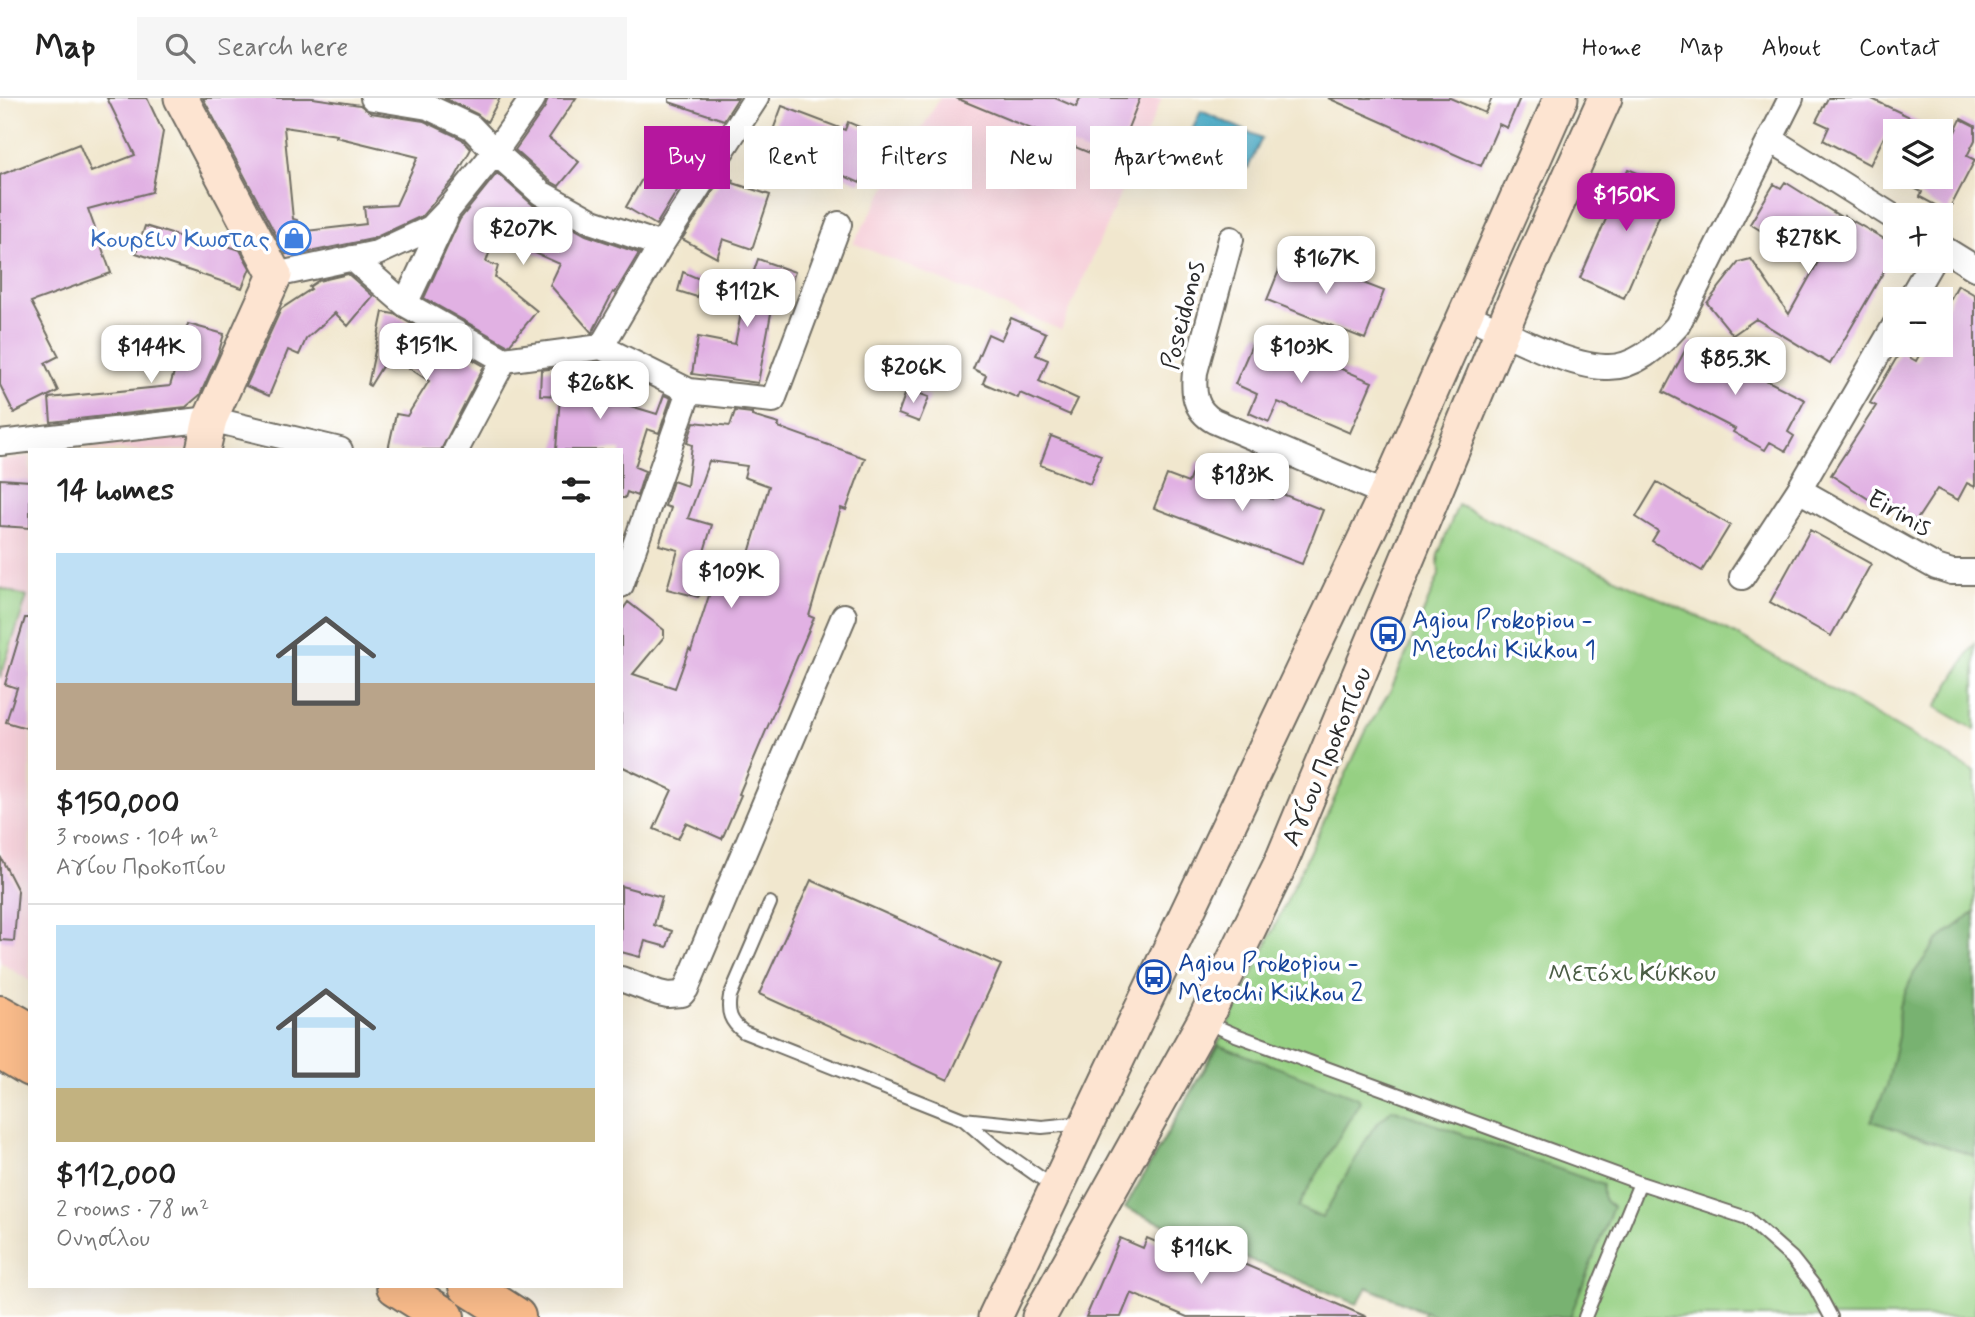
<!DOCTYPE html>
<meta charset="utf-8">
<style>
body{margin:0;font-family:Mynerve,sans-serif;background:#f6f6f6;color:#222;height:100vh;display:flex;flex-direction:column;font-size:26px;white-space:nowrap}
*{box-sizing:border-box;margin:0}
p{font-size:23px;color:#767676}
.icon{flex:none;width:38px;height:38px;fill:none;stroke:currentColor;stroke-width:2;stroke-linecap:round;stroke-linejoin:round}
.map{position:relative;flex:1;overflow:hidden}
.drawer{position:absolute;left:28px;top:350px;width:595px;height:840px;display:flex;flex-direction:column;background:#fff;border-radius:0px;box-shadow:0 7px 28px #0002}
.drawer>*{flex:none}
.banner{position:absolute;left:644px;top:28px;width:665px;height:63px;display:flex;gap:14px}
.controls{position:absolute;left:1883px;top:21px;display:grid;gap:14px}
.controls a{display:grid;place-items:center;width:70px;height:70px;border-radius:0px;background:#fff;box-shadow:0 7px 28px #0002;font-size:35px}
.price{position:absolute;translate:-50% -60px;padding:0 16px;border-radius:14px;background:#fff;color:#222;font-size:23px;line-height:46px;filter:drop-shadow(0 2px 4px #0008)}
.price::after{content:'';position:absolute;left:50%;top:42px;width:21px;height:16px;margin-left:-10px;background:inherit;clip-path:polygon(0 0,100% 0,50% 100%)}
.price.active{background:#b5179e;color:#fff}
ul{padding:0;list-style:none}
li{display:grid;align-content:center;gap:14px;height:371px;padding:0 28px}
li+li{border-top:2px solid #e0e0e0}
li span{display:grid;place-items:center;height:217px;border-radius:0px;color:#555}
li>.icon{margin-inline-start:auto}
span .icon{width:126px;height:126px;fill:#fffc;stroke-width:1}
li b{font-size:30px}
h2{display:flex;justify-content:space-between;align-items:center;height:84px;padding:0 28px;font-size:30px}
.chip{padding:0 24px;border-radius:0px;background:#fff;box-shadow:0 7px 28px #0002;font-size:24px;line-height:63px}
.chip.active{background:#b5179e;color:#fff}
header{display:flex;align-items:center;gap:42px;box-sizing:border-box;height:98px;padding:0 35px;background:#fff;border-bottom:2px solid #e0e0e0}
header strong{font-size:33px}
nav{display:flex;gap:38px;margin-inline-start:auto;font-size:24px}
.search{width:490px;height:63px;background:#f6f6f6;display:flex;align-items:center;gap:18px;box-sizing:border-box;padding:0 24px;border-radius:0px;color:#767676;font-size:26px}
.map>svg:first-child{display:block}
.built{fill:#f6cfd9}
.green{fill:#96d083;stroke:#607e57;stroke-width:2}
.forest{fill:#78b271;stroke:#526e4e;stroke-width:2}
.water{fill:#49acc8;stroke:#3a6c7a;stroke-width:2}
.building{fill:#e1b1e3;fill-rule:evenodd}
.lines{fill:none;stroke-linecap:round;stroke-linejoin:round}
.lane-casing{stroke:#706d64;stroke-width:16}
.street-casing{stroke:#706d64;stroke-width:28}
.secondary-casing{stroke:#706d64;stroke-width:37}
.primary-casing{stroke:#706d64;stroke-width:42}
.lane{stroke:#fff;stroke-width:12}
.street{stroke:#fff;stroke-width:24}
.secondary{stroke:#fde4d1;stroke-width:33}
.primary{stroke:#fabc8b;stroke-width:38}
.labels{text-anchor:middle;stroke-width:7;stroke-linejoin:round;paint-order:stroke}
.shop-label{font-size:26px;fill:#366cbe;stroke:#fff;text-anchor:end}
.street-label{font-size:26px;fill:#2b2b2b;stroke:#fff}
.transit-label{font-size:26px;fill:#164399;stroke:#fff;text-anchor:start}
.park-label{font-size:26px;fill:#4b5d45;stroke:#fff}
</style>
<header>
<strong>Map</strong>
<div class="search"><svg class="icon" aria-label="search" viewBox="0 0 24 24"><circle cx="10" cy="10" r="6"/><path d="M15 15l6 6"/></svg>Search here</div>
<nav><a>Home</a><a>Map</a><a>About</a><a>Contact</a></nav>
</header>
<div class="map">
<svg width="1975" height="1219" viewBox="0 0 1975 1219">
<rect width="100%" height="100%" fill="#fff"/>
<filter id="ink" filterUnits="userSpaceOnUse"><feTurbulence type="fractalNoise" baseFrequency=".0143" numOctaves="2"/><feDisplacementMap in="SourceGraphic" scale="14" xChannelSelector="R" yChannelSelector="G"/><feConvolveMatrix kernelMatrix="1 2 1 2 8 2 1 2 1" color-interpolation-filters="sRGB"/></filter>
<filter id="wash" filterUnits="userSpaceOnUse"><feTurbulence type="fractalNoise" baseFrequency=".00686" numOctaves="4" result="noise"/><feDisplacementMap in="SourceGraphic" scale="28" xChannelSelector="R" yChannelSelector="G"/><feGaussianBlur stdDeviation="1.57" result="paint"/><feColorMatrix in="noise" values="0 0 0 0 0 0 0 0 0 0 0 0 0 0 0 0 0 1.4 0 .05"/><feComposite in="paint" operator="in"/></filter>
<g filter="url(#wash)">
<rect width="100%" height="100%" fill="#f1e7ce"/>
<!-- built -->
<path class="built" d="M940,0H1162L1061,232L853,145Z
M192,337L188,352H78Z
M30,358V883L0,864V362Z"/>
<!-- green -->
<path class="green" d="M1458,407L1730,533L1975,674V1219H1422L1424,1214L1367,1189L1357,1206L1125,1110L1232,920L1366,633L1391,592L1439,477L1438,457Z
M0,490L27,499L0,580Z
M1975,545V632L1936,609Z"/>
<!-- forest -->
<path class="forest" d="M1975,814V1058L1871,1023L1887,988L1898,938L1899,908L1914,875L1937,843Z
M1219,947L1358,1000L1360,1003L1298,1109L1322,1120L1373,1030L1392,1011L1603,1087C1602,1099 1603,1103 1613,1109L1570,1219H1438L1367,1189L1357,1206L1125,1110Z"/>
<!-- water -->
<path class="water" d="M1201,13L1262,40L1248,70L1187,43Z"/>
<g id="blocks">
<!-- building -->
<path class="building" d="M107,0H147L163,34L152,94L88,111L111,175L31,204L59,258L45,265L58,293L14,315L0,287V77L79,46L91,74L135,57Z
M203,0H313L360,7L371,15L424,23L462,41L471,51L455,80L422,118L372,141L300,156H286ZM284,29L337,37L336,39L418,59L396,107L364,109L366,126L298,134L297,122L293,121Z
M444,0H500L487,24L477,16Z
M548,0H576L549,40L579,64L559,88L550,83L515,52L545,9Z
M669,0H738L724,22L669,4Z
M956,0H1055L1076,9L1080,0H1140L1114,65Z
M1328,0H1450L1485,15L1492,0H1520L1507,30L1499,26L1481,68Z
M1828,0H1870L1939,33H1887L1870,67L1823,42L1829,29L1816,23Z
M782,8L845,32L848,24L890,42L881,60L873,56L860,85L819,67L818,71L766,51Z
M1961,21L1975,28V42L1967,58L1975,62L1948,114L1920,99L1922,94L1892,79H1941V27L1955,34Z
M676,32L704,49L656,127L626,109L653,62L657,65Z
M1628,71L1672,89L1624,200L1580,180Z
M497,75L534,108L586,137L639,155L615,195L613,194L592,235L550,187L560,166L528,152L541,120L502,118L486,164L498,168L495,179L537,213L510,246L507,247L424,200L460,121Z
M723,78L734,82L733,85L770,97L752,151L723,141L717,160L682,141Z
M1785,84L1843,120L1844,118L1895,147V154L1830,266L1756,221L1733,237L1707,205L1739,164L1751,161L1789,216L1824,153L1776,125L1768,137L1750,126L1774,86L1781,90Z
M145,128L214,149L216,144L240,152L250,170L242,190L136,155Z
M1286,155L1384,193L1365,241L1267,202Z
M758,161L795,174L781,213L772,210L758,285L692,276L698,239L735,246L743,205Z
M683,174L702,182L697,199L678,193Z
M348,176L373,198L348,228L335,215L306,241L299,257L288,252L269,298L246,288L281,211L311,191L309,189L318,183Z
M1958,187L1975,197V389L1967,385L1958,402L1937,391L1916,423L1885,402L1881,409L1831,377L1876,308L1870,305L1900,254L1916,263L1925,247H1941V218Z
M383,214L394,216L484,268L441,352H388L396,316L407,318L429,283L389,257L370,288L368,287Z
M1011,220L1046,235L1036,257L1048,262L1039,283L1078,301L1070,317L1020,295L1018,300L983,285L986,277L973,271L988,236L1001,242Z
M188,226L224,236L218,257L200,297L186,309L51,324L49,300L170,288Z
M1257,235L1372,284L1350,335L1278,304L1269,324L1249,315L1257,296L1235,286Z
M1690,243L1805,302L1788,334L1794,338L1786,353L1770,344L1765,352L1733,334L1735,331L1663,294Z
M597,265L585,294L657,316L664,297L671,300L659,335L647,331L635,369L645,373L637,398L627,394L625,400H621V352H556L560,298L540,297L541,272Z
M907,291L929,299L919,324L898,316Z
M735,313L752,315V318L779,326L778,329L865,360L846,412L841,410L809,518L814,520L739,696L741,697L722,741L686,725L678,741L654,731L672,692L621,668V514L628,504L664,532V539L633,576L675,590L689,551L691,553L715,479L698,499L667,491L678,452L659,447L671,410L665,408L673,383L687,388L692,347L687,345L694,324L730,328ZM709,363L747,368L744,379L769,388L742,479L700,467L712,427L688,420Z
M1051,338L1101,357L1090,386L1040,367Z
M1197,363L1219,372L1217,379L1272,401L1275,393L1323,412L1302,466L1154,410L1167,377L1188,385Z
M0,381L30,383V430L0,428Z
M1657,384L1730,427L1702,473L1652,443L1658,433L1636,419Z
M1810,432L1871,466L1831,538L1770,504Z
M25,520H30V631L6,624L17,590L5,586Z
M0,758L18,793L14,843L0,842Z
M811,782L1001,867L948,982L759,896Z
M621,788L662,799L654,827L672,833L667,849L645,843L640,859L621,854Z
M1120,1140L1143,1150L1147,1140L1177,1153L1183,1140L1367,1219H1187L1131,1195L1121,1219H1086Z"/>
</g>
</g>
<g filter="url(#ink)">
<use href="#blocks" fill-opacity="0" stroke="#706d64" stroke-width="2"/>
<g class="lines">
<defs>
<path id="lane" d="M770,805L730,898C727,914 730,924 744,934L963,1021L1042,1029L1083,1025
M1206,924L1236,937L1640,1085L1747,1120L1792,1160L1815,1189L1831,1219
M963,1021L991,1045L1055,1090
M1585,1219L1640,1085"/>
<path id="street" d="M373,0L428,9L471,29L495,54L541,95L593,124L661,147
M1770,41L1895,120
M1231,141L1195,274C1193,294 1194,312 1214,323L1386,396
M1941,149L1975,170
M352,160L405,206L504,262L601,249L689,293L773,302L839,126
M275,177L377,155L431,130L449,111L495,54L533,0
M1910,201L1932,163
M405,206L445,121
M1464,216C1502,233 1565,268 1605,269C1634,271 1659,248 1677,228L1791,0
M601,249L661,147L756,0
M0,345L210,321L340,352
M456,352L504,262
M1799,392L1936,469L1952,474H1975
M1742,479L1799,392L1895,227
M621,487L689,293
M621,881L659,895L668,897L682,896L686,891L844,518"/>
<path id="secondary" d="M181,0L275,177L210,321L203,352
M995,1219L1386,396L1561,0
M1039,1219L1204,923L1280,767L1524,180L1605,0"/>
<path id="primary" d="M0,917L30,934
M0,951L30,969
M396,1188L445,1219
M468,1188L516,1219"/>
</defs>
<!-- lane casing -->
<use href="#lane" class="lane-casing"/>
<!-- street casing -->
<use href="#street" class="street-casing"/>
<!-- secondary casing -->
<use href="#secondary" class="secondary-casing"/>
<!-- primary casing -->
<use href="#primary" class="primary-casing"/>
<!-- lane -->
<use href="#lane" class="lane"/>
<!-- street -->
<use href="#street" class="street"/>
<!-- secondary -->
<use href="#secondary" class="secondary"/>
<!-- primary -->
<use href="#primary" class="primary"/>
</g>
</g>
<!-- icons -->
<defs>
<symbol id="shop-ring" viewBox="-11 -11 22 22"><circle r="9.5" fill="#fff" stroke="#3f7fe0" stroke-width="1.5"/><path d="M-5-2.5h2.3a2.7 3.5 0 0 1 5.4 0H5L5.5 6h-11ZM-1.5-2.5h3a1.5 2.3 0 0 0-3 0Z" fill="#3f7fe0"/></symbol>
<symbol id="bus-ring" viewBox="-11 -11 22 22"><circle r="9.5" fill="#fff" stroke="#1a4fb4" stroke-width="1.5"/><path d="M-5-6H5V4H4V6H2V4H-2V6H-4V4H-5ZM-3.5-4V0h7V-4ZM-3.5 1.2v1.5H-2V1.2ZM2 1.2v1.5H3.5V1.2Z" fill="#1a4fb4"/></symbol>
</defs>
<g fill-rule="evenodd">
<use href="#shop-ring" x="275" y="121" width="38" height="38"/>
<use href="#bus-ring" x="1369" y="517" width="38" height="38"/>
<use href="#bus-ring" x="1135" y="860" width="38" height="38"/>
</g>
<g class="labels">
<!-- shop labels -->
<g class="shop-label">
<text x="270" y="149">Κουρειν Κωστας</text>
</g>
<!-- street labels -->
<g class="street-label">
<text transform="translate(1182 217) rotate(-76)" y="9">Poseidonos</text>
<text transform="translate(1900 414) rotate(29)" y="9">Eirinis</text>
<text transform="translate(1326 658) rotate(-67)" y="9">Αγίου Προκοπίου</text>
</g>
<!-- transit labels -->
<g class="transit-label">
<text x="1412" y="530">Agiou Prokopiou -<tspan x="1412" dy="30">Metochi Kikkou 1</tspan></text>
<text x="1178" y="873">Agiou Prokopiou -<tspan x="1178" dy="30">Metochi Kikkou 2</tspan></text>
</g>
<!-- park labels -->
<g class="park-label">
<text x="1632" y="883">Μετόχι Κύκκου</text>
</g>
</g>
</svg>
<div class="controls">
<a><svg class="icon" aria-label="layers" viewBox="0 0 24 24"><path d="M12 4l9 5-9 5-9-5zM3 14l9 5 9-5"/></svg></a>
<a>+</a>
<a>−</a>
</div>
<b class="price active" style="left:1626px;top:135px">$150K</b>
<b class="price" style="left:523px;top:169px">$207K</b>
<b class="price" style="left:1808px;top:178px">$278K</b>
<b class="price" style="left:1326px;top:198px">$167K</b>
<b class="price" style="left:747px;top:231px">$112K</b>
<b class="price" style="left:426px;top:285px">$151K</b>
<b class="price" style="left:151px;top:287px">$144K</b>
<b class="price" style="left:1301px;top:287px">$103K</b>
<b class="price" style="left:1735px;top:299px">$85.3K</b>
<b class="price" style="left:913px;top:307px">$206K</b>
<b class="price" style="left:600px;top:323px">$268K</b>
<b class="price" style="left:1242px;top:415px">$183K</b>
<b class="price" style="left:731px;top:512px">$109K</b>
<b class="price" style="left:1201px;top:1188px">$116K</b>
<div class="banner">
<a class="chip active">Buy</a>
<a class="chip">Rent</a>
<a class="chip">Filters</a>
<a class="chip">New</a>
<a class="chip">Apartment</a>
</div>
<section class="drawer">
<h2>14 homes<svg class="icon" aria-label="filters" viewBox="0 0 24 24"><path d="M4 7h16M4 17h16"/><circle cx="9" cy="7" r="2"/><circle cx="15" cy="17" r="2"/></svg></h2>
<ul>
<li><span style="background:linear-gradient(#bfe0f5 60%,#b9a48a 0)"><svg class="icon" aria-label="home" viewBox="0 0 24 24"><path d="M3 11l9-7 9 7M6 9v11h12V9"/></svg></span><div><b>$150,000</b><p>3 rooms · 104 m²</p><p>Αγίου Προκοπίου</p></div></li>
<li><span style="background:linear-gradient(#bfe0f5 75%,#c2b280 0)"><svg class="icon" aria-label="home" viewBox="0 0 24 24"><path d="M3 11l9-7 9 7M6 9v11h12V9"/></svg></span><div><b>$112,000</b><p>2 rooms · 78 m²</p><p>Ονησίλου</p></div></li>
</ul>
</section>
</div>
